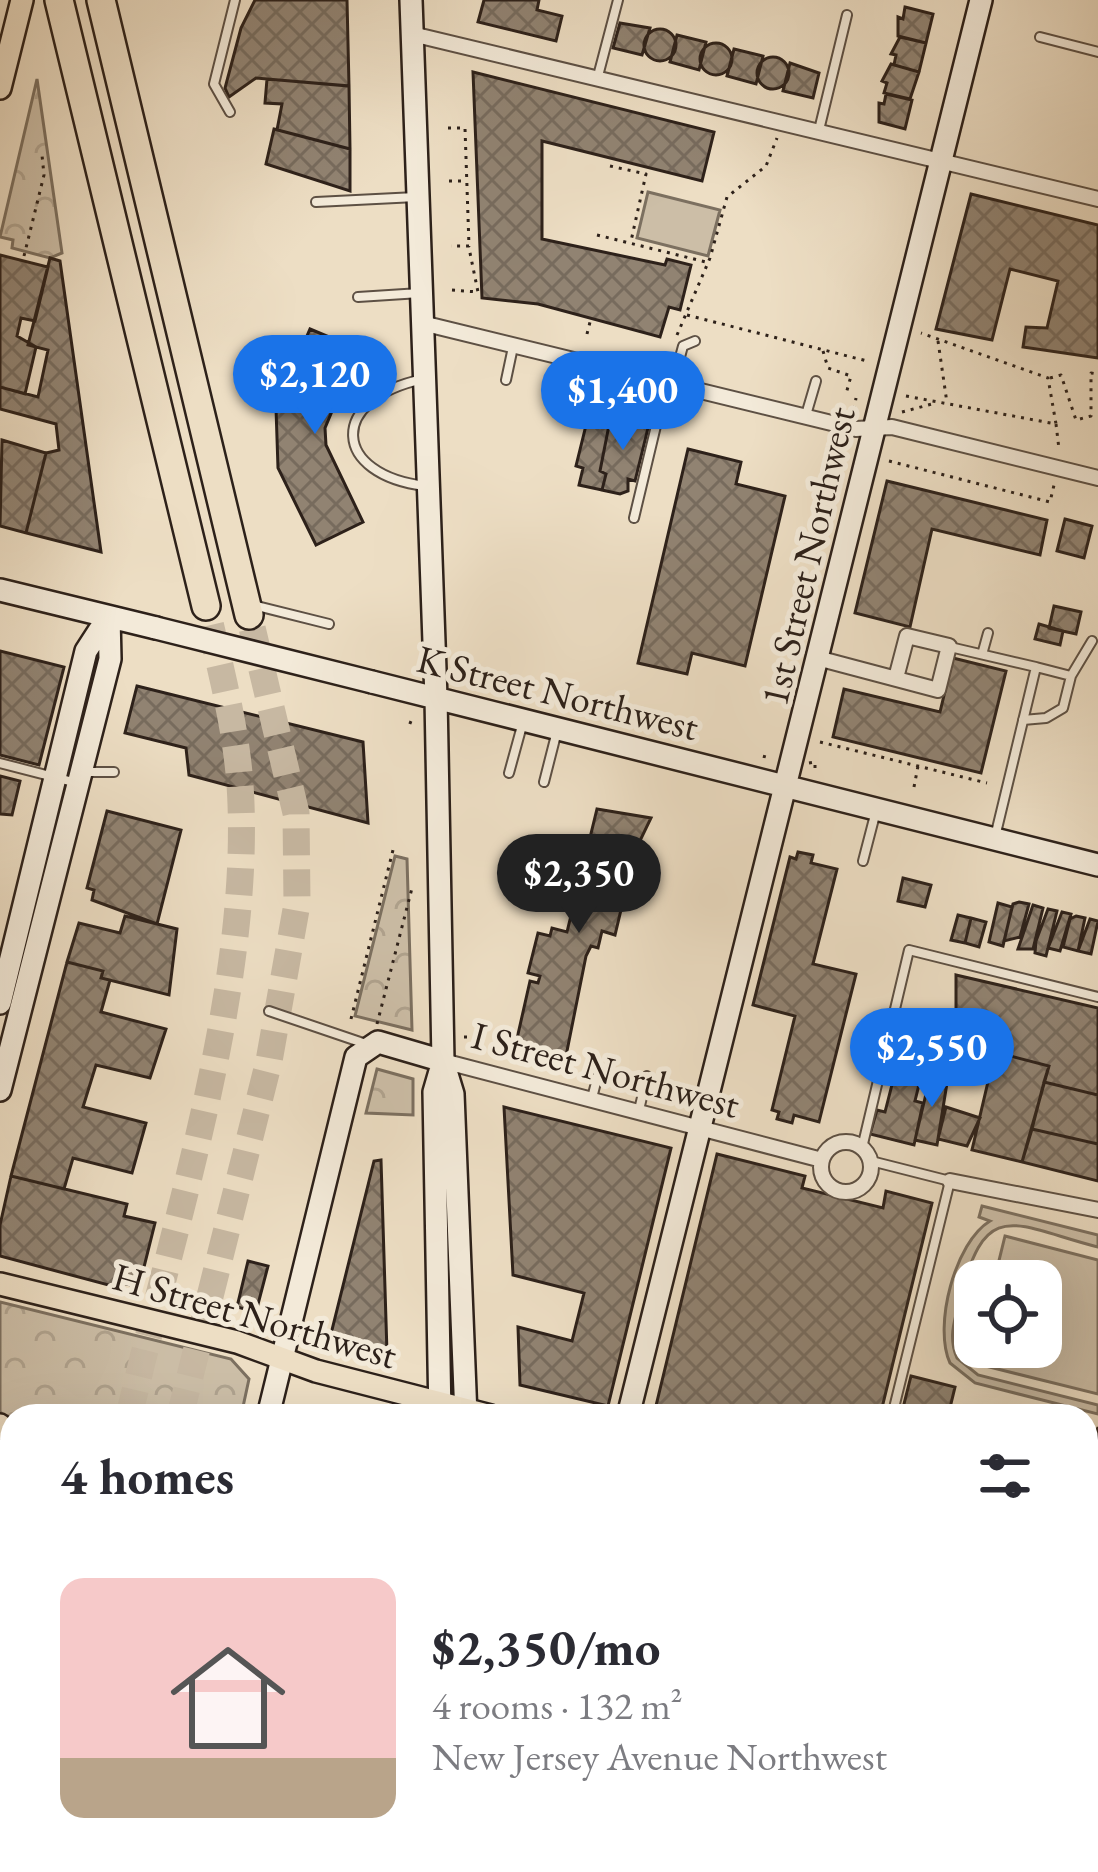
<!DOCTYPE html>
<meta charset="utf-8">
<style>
body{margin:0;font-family:"EB Garamond",serif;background:#f7f7f7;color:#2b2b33;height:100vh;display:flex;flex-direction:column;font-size:45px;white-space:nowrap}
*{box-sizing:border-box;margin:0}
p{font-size:39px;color:#7c7c81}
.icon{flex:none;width:66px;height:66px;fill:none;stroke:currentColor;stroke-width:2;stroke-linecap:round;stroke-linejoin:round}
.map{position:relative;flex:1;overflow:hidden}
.side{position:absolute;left:0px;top:1404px;width:1098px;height:468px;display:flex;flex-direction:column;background:#fff;border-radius:36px 36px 0 0;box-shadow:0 12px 48px #0002}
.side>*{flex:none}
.buttons{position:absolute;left:954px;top:1260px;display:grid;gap:24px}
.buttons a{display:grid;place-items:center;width:108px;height:108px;border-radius:24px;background:#fff;box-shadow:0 12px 48px #0002;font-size:60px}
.price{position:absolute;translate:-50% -102px;padding:0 27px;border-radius:42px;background:#1a73e8;color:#fff;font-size:39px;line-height:78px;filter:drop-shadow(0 3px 6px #0008)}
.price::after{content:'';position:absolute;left:50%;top:72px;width:36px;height:27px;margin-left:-18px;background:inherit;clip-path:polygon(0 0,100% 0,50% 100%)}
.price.selected{background:#222;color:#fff}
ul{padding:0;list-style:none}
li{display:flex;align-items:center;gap:36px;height:300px;padding:0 60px}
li+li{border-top:3px solid #e1e1e2}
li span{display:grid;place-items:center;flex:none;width:336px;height:240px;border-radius:24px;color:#555}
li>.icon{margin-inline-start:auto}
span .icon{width:144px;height:144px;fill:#fffc;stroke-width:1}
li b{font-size:51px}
h2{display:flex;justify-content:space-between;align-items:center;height:144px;padding:0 60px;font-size:51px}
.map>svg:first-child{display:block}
.park{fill:url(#park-crowns);stroke:#7c7060;stroke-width:3}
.pitch{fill:#ccbea7;stroke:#7c7060;stroke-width:3}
.building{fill:url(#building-cross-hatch);stroke:#2d211a;stroke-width:3}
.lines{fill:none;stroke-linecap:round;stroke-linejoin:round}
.highway-tunnel{stroke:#c7b8a2;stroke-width:27;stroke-dasharray:27 14;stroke-linecap:butt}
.lane-casing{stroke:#5d5044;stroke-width:12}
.street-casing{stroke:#5d5044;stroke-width:18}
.secondary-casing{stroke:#2d211a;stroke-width:26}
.primary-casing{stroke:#2d211a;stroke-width:26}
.highway-casing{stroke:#2d211a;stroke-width:32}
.path{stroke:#2d211a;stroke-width:3;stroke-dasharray:3 6;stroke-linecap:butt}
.lane{stroke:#f3ead9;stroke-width:8}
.street{stroke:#f3ead9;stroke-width:14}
.secondary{stroke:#f3ead9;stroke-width:21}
.primary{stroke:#eddec4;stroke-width:21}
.highway{stroke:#eddec4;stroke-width:27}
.secondary-bridge-casing{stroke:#2d211a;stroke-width:26;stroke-linecap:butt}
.secondary-bridge{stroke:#f3ead9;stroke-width:21}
.labels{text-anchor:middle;stroke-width:10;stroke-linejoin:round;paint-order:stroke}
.street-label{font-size:39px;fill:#2d211a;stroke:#f3ead9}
</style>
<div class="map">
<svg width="1098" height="1872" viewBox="0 0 1098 1872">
<defs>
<pattern id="park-crowns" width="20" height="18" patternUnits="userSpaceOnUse" patternTransform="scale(3)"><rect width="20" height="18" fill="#ccbea7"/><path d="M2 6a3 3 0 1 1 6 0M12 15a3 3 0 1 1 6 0" fill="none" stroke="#b0a38f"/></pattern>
<pattern id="building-cross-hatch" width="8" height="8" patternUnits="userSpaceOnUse" patternTransform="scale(3)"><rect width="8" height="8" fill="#918372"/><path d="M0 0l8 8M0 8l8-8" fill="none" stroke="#776b5d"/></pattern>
</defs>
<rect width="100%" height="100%" fill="#eddec4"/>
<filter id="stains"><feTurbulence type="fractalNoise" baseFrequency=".00167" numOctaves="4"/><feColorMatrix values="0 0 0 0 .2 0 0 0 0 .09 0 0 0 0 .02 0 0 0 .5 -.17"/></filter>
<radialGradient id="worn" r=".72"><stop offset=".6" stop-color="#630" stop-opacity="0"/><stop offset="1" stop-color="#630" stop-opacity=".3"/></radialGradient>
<!-- park -->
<path class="park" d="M37,79L62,253L50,258L12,248L13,240L0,237Z
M395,856L407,859L412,1030L355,1016Z
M377,1069L413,1079V1115L366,1113Z
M0,1302L231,1359L249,1379L241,1416H12V1421L0,1412Z"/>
<!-- pitch -->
<path class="pitch" d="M648,192L720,210L708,256L637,238Z
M982,1206L1098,1235V1247C1018,1227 986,1195 962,1293C956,1316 947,1336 957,1358L978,1375L1098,1405V1414L975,1383L950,1363C933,1326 955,1242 990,1221L979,1217Z
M1005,1236L1098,1260V1394L973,1363L977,1347H1041V1281H994Z"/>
<!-- building -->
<path class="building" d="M255,0H347L349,86L256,78L229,97L225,88L241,28Z
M484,0H539L537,10L562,16L556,41L478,22Z
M905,7L933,14L926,43L898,36V17L903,19Z
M620,23L650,28L642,55L613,48Z
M644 45a16 16 0 1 1 32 0a16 16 0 1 1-32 0Z
M677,35L706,42L699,70L670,62Z
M900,37L926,43L919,72L894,65L896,55L891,54Z
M700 59a16 16 0 1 1 32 0a16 16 0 1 1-32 0Z
M734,49L763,56L756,84L727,76Z
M757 73a16 16 0 1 1 32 0a16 16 0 1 1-32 0Z
M790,63L819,73L813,98L783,91Z
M891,64L919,72L910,99L884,93L887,83L882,81Z
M473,72L714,132L702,181L542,141V239L665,265L667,259L691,265L680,310L669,307L660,337L538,304L482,298Z
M267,79L349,86L350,149L277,130L282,104L265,103Z
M886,94L912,100L905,129L879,122V103L884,104Z
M274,129L350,149V191L266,164Z
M971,194L1098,225V358L1023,347L1026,327L1047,328L1058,281L1010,269L992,340L936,329Z
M0,255L48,267L35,321L21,318L17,336L36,347L25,394L0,387Z
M50,258L60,261L101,552L26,533L46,453L59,450L56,424L0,409V387L38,397L48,350L28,345Z
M310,329L358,349L325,428L326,445L363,522L316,545L278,468L276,408Z
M591,405L612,410L600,471L606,474L602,490L579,485L583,468L576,466Z
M612,410L616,416L649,424L635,481L628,479V491L620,494L602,490L606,474L600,471Z
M2,440L46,453L26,533L0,526Z
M688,449L741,462L736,484L785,496L745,666L692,653L687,674L638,663Z
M887,481L1047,520L1040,555L932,529L910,627L855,613Z
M1065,519L1092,526L1084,558L1057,551Z
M1054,606L1081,612L1076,634L1049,628Z
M1039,624L1063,631L1060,645L1035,639Z
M0,651L64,667L39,765L0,755Z
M953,658L1006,671L981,773L833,737L844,689L940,712Z
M137,686L363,742L368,823L189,775L186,748L125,733Z
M0,776L20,781L12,815L0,814Z
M597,809L651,818L635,851L615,935L602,931L598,948L591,946L586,956L565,1061L514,1052L530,981L538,983L540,976L528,973L538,933L550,936L552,928L567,932Z
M107,811L181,830L157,924L92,900L94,890L87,888Z
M798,852L813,855L811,863L837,869L813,964L856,974L819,1122L794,1115L792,1123L777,1119L779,1112L772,1110L795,1016L753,1005L790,857L796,859Z
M903,878L931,885L925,907L898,901Z
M1019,902L1029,904L1020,937L1004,941L1013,904Z
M998,903L1012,907L1003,946L989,942Z
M1033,905L1043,908L1033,949H1018Z
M1048,909L1057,911L1046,956L1035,953L1036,941Z
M1062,912L1071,914L1060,951L1048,948Z
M958,915L971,918L965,943L951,940Z
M125,916L177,929L169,995L101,978L103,971L67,962L79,923L120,933Z
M1076,916L1085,918L1078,951L1063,947L1070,919Z
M971,918L986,922L979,947L965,943Z
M1090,919L1098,921L1091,954L1078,951Z
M67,962L103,971L101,978L110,980L101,1012L166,1029L150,1078L96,1065L83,1107L146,1123L132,1173L73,1158L64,1189L11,1176Z
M956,975L1098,1008V1095L1044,1082L1049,1066L995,1052L991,1070L944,1058L956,1011Z
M906,1030L931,1036L915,1101L923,1103L914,1145L870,1134L877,1110L885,1112Z
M995,1052L1049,1066L1022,1162L972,1150Z
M931,1073L948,1077L937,1145L915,1140Z
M1044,1082L1098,1095V1144L1032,1129Z
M504,1107L671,1148L608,1406L520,1385L518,1327L572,1341L584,1293L513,1275Z
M946,1107L980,1118L967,1146L938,1139Z
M1032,1129L1098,1144V1181L1022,1162Z
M717,1154L805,1176L802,1188L883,1208L886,1191L932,1203L880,1416L654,1414Z
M381,1160L387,1353L330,1338L374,1161Z
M11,1176L127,1204L124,1216L155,1223L139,1287L118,1282L116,1287L0,1256V1225Z
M248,1261L268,1266L256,1312L237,1307Z
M911,1376L955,1387L948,1416H901Z
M1098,1427V1528L1086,1525V1476Z
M0,1539L12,1549L9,1699L0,1692Z
M1086,1606L1098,1608V1872H863L815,1860H1086Z
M244,1860H401L403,1872H245L248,1861Z"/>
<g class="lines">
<!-- highway-tunnel -->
<path class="highway-tunnel" d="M129,1416C173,1226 248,999 241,804C239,737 221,671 206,606
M180,1416L269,1061L297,904L296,813L249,615
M0,1454L12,1466
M63,1872L66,1860"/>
<defs>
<path id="lane" d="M1040,37L1098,52
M598,76L618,0
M230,112L214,84L235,0
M819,130L847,15
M316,202L416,197
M358,297L420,293
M423,379C326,400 333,475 425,486
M506,380L513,347
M673,383L683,346L695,341
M806,415L816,381
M634,518L666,384
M253,605L329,624
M950,647L1036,667
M983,651L988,633
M1071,676L1092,641
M0,763L77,783
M84,772H114
M509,773L523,722
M544,782L557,731
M995,837L1036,667L1071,676L1063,708L1046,718L1023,720
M863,861L876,811
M269,1011L366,1044
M592,1098L599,1071
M639,1110L647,1076
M862,1148L909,950L1098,997
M871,1161L950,1181L892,1416"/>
<path id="street" d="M412,34L1098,199
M422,323L856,429L892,427L1098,478
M821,659L938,690L949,646L907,636L896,678
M443,1061L822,1160
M821 1167a25 25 0 1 1 50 0a25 25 0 1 1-50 0Z
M950,1181L1098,1210
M0,1830L12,1780
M692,1860L739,1872
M0,1866L27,1872
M657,1872L680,1860"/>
<path id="secondary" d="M411,0L436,698L443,1061L453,1094L466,1416
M0,590L156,628
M372,682L1098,865
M0,1003L86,651L108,617
M0,1090L110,659L109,617
M268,1416L356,1057L378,1042L443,1061
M440,1416L434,1092L443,1061
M628,1416L981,0
M454,1860V1872
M168,1872L171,1860"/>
<path id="primary" d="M0,88L22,0
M0,1284L237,1342L316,1371L491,1416
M0,1425L12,1435
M0,1480L12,1489
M1086,1564L1098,1567
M479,1860L494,1872
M525,1860L539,1872"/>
<path id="highway" d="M59,0L206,606
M101,0L249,615
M151,1872L155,1860"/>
</defs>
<!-- lane casing -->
<use href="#lane" class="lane-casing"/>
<!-- street casing -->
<use href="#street" class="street-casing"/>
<!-- secondary casing -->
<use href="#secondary" class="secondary-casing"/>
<!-- primary casing -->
<use href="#primary" class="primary-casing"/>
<!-- highway casing -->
<use href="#highway" class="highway-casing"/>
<!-- path -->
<path class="path" d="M448,128H465L469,246H451
M610,166L646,174L631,241
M449,181H465
M597,235L706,262
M24,256L44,175L42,155
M452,290L478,292L469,248
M687,315L867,361
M587,334L590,322
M677,335L710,258L727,197L766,166L777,138
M938,341L947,403
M823,351L828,368L851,376L846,394
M1050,378L1061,375L1076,420L1091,416V373L1098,374
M906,396L1056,424L1048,378L921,333
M854,409L856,398
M902,412L932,404
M1056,424L1059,449
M889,461L1050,502L1054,485
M409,722L414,724
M820,742L987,783
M764,758L766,750
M809,763L815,762V770
M914,787L918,766
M351,1019L393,850
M377,1024L412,888
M464,1037H472
M151,1413L215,1411
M129,1416H158
M602,1860L639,1870"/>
<!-- lane -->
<use href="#lane" class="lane"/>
<!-- street -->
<use href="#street" class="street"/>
<!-- secondary -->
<use href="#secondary" class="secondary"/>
<!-- primary -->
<use href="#primary" class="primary"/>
<!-- highway -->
<use href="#highway" class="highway"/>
<defs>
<path id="secondary-bridge" d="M156,628L372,682"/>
</defs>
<!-- secondary-bridge casing -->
<use href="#secondary-bridge" class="secondary-bridge-casing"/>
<!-- secondary-bridge -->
<use href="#secondary-bridge" class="secondary-bridge"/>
</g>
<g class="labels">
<!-- street labels -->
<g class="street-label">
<text transform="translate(807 556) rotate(-77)" y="14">1st Street Northwest</text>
<text transform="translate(558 692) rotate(14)" y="14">K Street Northwest</text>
<text transform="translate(606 1069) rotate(15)" y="14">I Street Northwest</text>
<text transform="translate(255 1315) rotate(16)" y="14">H Street Northwest</text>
</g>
</g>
<rect width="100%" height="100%" filter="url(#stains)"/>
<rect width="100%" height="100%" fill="url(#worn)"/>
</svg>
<div class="buttons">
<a><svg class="icon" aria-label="locate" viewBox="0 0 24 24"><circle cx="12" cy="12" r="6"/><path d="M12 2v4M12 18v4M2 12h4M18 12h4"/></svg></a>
</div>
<b class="price" style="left:315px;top:437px">$2,120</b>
<b class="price" style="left:623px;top:453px">$1,400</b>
<b class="price selected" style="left:579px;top:936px">$2,350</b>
<b class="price" style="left:932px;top:1110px">$2,550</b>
<section class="side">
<h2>4 homes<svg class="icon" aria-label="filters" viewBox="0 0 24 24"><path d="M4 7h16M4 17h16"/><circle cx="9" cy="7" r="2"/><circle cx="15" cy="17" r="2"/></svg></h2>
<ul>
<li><span style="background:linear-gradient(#f6c9c9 75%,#b9a48a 0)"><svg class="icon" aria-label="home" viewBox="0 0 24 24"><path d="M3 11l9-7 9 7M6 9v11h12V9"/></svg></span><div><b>$2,350/mo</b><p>4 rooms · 132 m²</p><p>New Jersey Avenue Northwest</p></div></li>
</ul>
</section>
</div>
